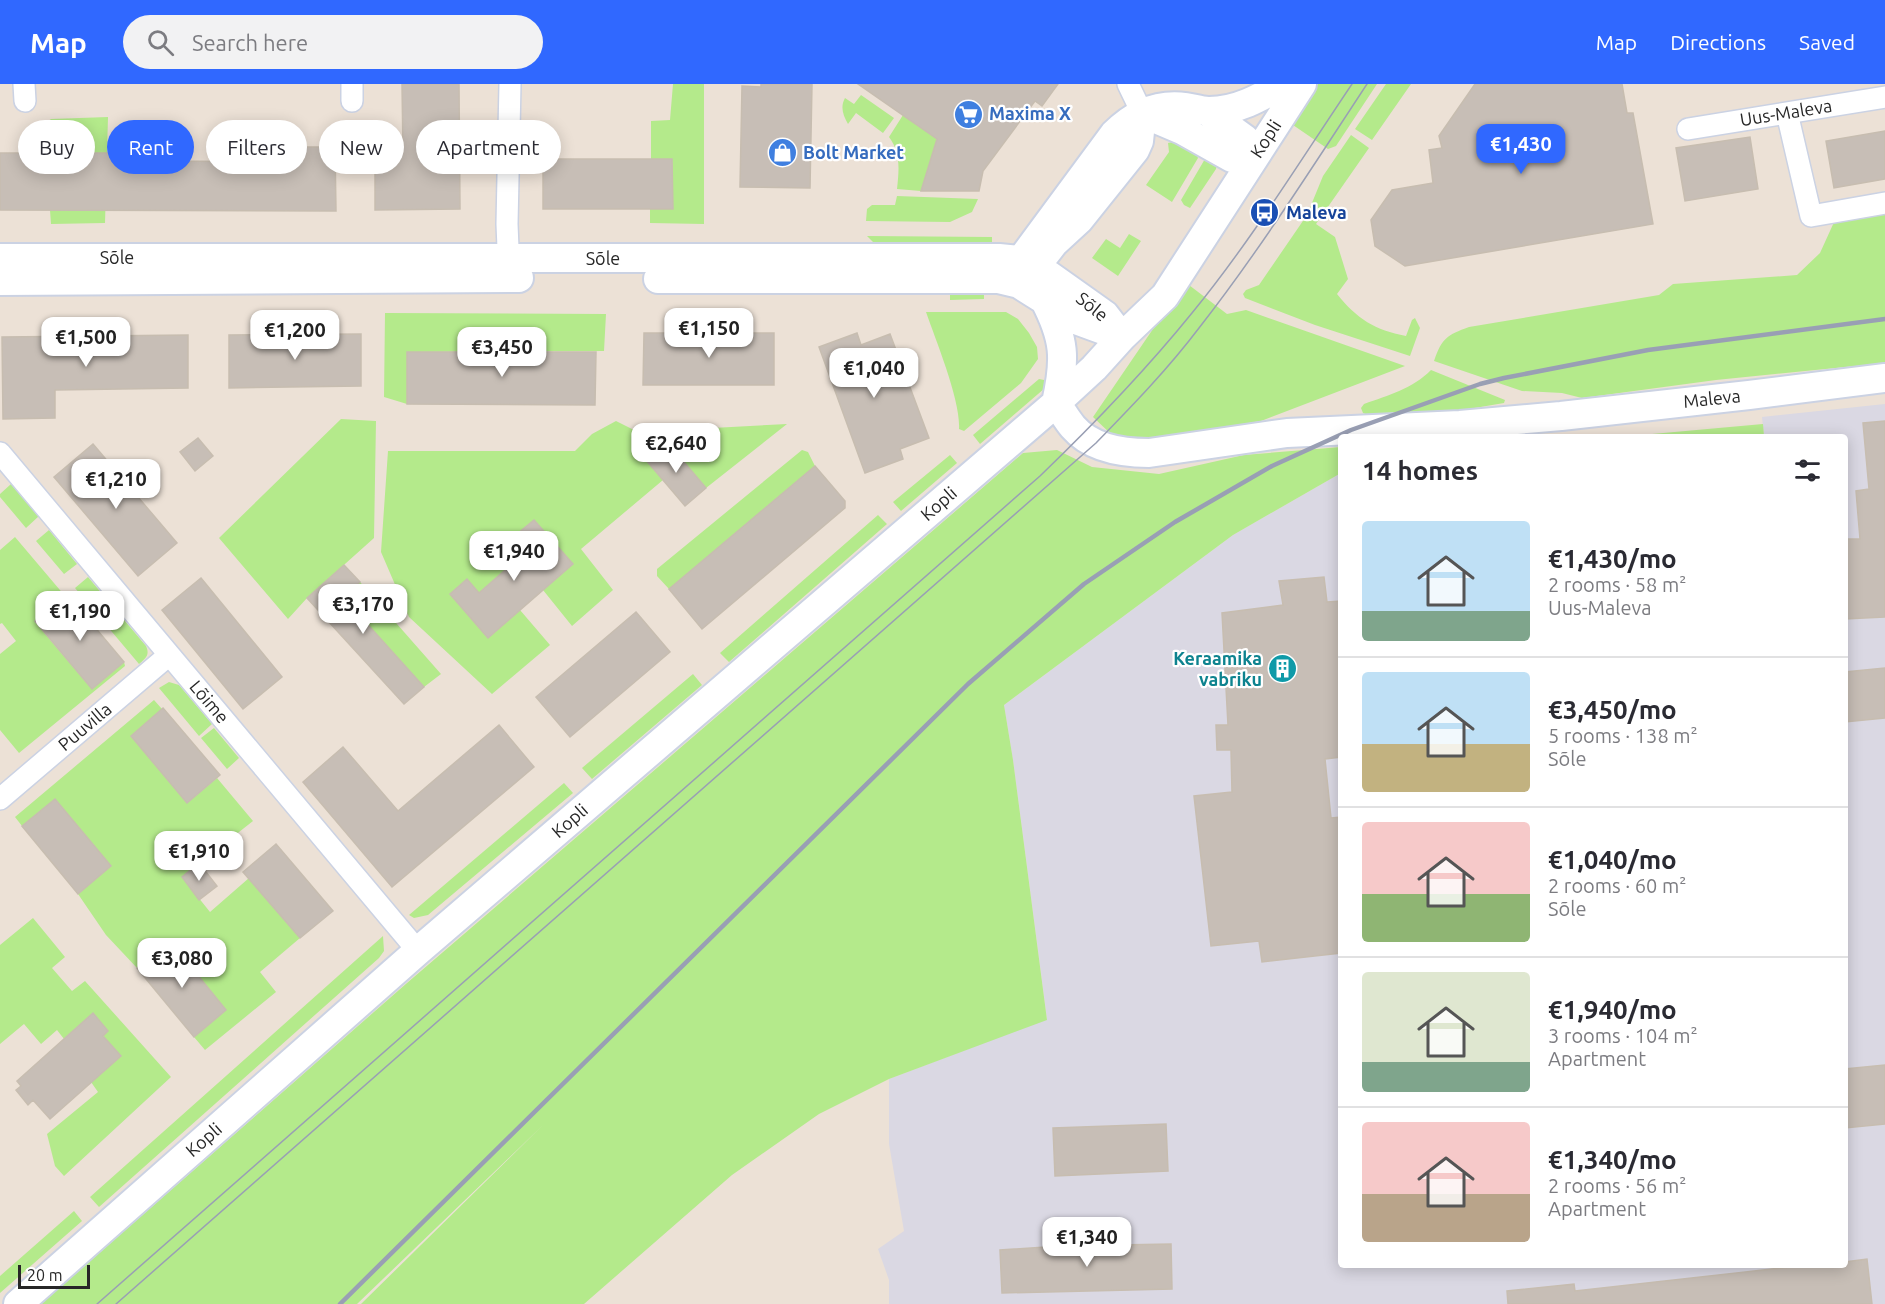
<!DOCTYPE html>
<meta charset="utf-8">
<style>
body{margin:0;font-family:Ubuntu,sans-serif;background:#f2f2f3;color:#2b2b33;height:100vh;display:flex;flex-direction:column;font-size:22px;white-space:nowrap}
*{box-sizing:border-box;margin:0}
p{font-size:20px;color:#7c7c81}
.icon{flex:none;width:33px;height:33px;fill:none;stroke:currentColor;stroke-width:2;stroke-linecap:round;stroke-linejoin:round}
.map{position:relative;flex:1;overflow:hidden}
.side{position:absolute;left:1338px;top:350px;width:510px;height:834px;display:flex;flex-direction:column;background:#fff;border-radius:6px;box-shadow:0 3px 15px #0003}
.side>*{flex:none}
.banner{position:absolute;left:18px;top:36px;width:570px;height:54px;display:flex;gap:12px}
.scale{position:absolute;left:18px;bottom:15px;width:72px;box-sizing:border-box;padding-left:6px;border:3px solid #272727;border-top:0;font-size:16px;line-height:21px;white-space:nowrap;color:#272727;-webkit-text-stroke:4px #fff;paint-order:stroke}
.price{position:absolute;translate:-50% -51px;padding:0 14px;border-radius:12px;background:#fff;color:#222;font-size:20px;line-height:39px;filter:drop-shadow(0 2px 3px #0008)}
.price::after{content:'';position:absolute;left:50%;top:36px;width:18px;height:14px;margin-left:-9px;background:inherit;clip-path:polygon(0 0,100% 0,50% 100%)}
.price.on{background:#3068ff;color:#fff}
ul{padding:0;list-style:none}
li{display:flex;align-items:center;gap:18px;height:150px;padding:0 24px}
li+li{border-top:2px solid #e1e1e2}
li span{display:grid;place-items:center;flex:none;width:168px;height:120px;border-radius:6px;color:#555}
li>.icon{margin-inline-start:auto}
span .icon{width:72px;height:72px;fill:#fffc;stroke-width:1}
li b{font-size:26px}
h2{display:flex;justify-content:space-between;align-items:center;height:72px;padding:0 24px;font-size:26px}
.pill{padding:0 21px;border-radius:27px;background:#fff;box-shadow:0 3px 15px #0003;font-size:21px;line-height:54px}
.pill.on{background:#3068ff;color:#fff}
header{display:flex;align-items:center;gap:36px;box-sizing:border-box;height:84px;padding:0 30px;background:#3068ff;color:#fff}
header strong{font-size:28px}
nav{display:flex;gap:33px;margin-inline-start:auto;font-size:21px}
.search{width:420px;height:54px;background:#f2f2f3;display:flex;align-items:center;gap:15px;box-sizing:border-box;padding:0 21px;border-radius:33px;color:#7c7c81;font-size:22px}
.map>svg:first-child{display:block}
.industrial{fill:#dad8e3}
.green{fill:#b4ea8b}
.building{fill:#c7beb6;stroke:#c7bdb0;stroke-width:1.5}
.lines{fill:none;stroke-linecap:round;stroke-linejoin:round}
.street-casing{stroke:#cbd2e3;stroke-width:24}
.secondary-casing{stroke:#cbd2e3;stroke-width:32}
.street{stroke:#fff;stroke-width:21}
.secondary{stroke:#fff;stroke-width:28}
.tram{stroke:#999fb4;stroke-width:1.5}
.rail{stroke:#999fb4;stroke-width:4.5}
.labels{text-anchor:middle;stroke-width:4.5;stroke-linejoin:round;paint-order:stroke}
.street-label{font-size:18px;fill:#272727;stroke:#fff}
.shop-label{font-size:18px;font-weight:bold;fill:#366cbe;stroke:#fff;text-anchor:start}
.transit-label{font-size:18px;font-weight:bold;fill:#164399;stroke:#fff;text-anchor:start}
.culture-label{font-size:18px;font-weight:bold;fill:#0d838f;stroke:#fff;text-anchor:end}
</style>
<header>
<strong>Map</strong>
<div class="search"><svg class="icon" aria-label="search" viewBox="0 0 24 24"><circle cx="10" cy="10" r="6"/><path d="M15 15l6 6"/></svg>Search here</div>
<nav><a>Map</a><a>Directions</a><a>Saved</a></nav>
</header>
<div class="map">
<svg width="1885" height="1220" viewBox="0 0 1885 1220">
<rect width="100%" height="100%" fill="#ece1d6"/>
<!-- industrial -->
<path class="industrial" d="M1885,320V1220H889V1196L878,1165L904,1147L889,1060V995L1047,935L1013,676L1004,621L1233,451L1341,389V1180H1845V352H1764L1762,333Z"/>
<!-- green -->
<path class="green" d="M673,0H704V140L650,139V125L673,124L672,75H651V37L670,36Z
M1315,0H1377L1336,62L1328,65L1293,41L1300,22Z
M1386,0H1411L1372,56L1355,45Z
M861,11L894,34L883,49L856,29L848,40C843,31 840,23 845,14L854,20Z
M903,31L937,55L921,107L897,105C899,86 901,69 889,53Z
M108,33L105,139L51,140L50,126L85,69H49L46,39L51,35Z
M1351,51L1369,64L1316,140L1335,153L1348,195L1337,210C1357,235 1375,246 1406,252L1412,236L1415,234L1420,244L1410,272L1315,241L1245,214L1243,210L1246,206L1259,201L1307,131L1323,92Z
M1173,58L1196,69L1198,74L1172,118L1146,101L1169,68L1168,59Z
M1209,68L1217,79L1216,85L1190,124L1184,121L1181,116Z
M897,112L978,115L972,128L950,138L866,137L867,125L872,121H895Z
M1885,125V279L1716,296L1582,314L1562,309L1522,307L1434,277C1442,254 1447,251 1469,243L1659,211L1673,200L1797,191L1820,169L1835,136Z
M1129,150L1141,157L1118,192L1092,174L1106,155L1120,164Z
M867,152L992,153V161L885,163L875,160Z
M1185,198L1227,230L1246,226L1405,282L1261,337L1150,355L1129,354L1112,351L1093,333Z
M950,207H984V215L950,216Z
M926,228H1006L1018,235L1029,249L1037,263L1038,275L1021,299L964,347L959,345C961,317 936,257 926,228Z
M385,229L606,230L604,267L407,268V320L384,313Z
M1431,286L1505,316L1504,319L1445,329L1368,331L1363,329L1361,324L1364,320C1389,311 1412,305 1431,286Z
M1039,295L1049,297L1045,304L980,360L973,351Z
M341,335L376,337L374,454L307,514L288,535L219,454Z
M616,337L638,348L787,340L706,404L667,359L646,376L663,396L581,465L613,506L572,542L543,506L572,480L534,436L517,450L529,465L479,509L467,495L450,510L488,554L520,526L550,561L492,610L409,533L381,468L388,367H575L592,350Z
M1763,340L1764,352H1630Z
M1341,363V389L1233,451L1004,621L1013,676L1047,936L889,995L819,1030L732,1091L584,1220H361L543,1041L357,1220H41L407,899L1023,369L1057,366L1092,383L1159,390L1244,371Z
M802,366L808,368L815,382L669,505L657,492V485Z
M950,371L957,379L901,427L893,418Z
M11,400L39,432L26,444L0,413V410Z
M878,431L887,440L729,578L720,569Z
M49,446L77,480L64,490L36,457Z
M15,453L65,512L35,538L92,605L124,578L125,582L19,669L0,646V570L16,557L2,539L0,540V466Z
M88,493L146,562C150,571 146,574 139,580L75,504Z
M360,498L441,590L424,603L343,514Z
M693,590L702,601L592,695L582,684Z
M169,598L179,601L212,640L199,652L159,604Z
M154,616L162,625L131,652L187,719L217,694L253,737L182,793L210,828L249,794L300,854L260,888L276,908L205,966L194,953L226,926L170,857L137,884L106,851L78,810L111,782L55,715L22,742L15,733Z
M214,644L239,674L227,685L201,654Z
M564,699L573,709L428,831L414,834L409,831Z
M33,834L65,873L52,884L72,907L85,897L171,993L64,1092L55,1082L47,1050L98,1008L91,998L121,972L103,952L108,947L97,934H88L64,955L57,946L41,960L24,940L0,960V861Z
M383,852L384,867L379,874L99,1123L90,1113Z
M74,1127L82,1137L0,1209V1192Z"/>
<!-- building -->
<path class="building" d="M402,0H459L460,125L375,126V68H403Z
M761,0H812L810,104L740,103L742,2L761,3Z
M858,0H1058L1042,22L1035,17L983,87L979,107H921L937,55Z
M1475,0H1622L1627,29H1633L1653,140L1405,182L1375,162L1371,136L1392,106L1433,99L1429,66L1442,64L1439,52Z
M1885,47V95L1834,104L1826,57Z
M1750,53L1758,105L1685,117L1676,64Z
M284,63H335L336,127L0,126V69H119V64L169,65V77L285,78Z
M543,75H672L673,125H543Z
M644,249H774V301H643Z
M857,249L861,261L890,250L929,354L900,365L903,375L865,389L819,263Z
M361,250V302L229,304V251Z
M188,251V304L55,306V334L3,335L2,253Z
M407,268H596L595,321L407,320Z
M1885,337V533L1845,535V455H1860L1856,407L1869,405L1863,339Z
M198,354L213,372L195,387L180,368Z
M667,358L706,404L685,422L646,376Z
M93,360L177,459L138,492L54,393Z
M815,382L845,417V424L702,545L669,505Z
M534,436L573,480L488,554L450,510L467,495L479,509L529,465L517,450Z
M344,481L360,498L343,513L424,603L404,620L307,514Z
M1324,493L1327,518L1341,517V673L1325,675L1331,734L1341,733V869L1262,878L1259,857L1211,862L1194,712L1232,708L1231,666H1217L1216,641H1228L1222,529L1283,521L1279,497Z
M201,494L282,593L243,625L162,526Z
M67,510L124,578L92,605L35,537Z
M636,528L670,568L570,653L536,613Z
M1885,584V634L1845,638V588Z
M163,624L220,691L187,719L131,652Z
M499,641L534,683L392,803L303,698L343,663L398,727Z
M55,715L111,782L78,810L22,742Z
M276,760L333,827L300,854L243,788Z
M199,779L217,802L199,816L182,793Z
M170,857L226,926L194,953L137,884Z
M93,929L108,947L103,952L121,972L50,1035L33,1016L28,1021L16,1006L21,1002L17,997Z
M1885,981V1040L1845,1044V985Z
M1166,1040L1168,1087L1055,1092L1053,1044Z
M1171,1160L1172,1205L1002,1209L1000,1166L1060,1162Z
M1867,1175L1872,1220H1508L1507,1207L1574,1200L1575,1207L1817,1180H1845V1178Z"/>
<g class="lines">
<defs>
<path id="street" d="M24,0L25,17
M1128,0L1142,29
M352,17V0
M1787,29L1811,132L1885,119
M1688,45L1885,13
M509,188L507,140L510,0
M0,369L418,867
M0,715L169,571"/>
<path id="secondary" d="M1208,28L1245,55L1256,70
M1142,29L1182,46L1232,74L1256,70
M0,174H999L1021,176L1036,182L1105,231L1122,253
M1040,177L1054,159L1079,136L1135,66L1139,57L1142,29
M1020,193L1021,176L1114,50C1134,30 1157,19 1186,23C1193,24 1201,27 1209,27C1237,27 1260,14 1283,0
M658,195H998L1019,200L1076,236L1117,251
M0,197L519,194
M1044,215C1065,255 1066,275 1056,319
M1056,319C1062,327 1067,336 1073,343C1091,364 1123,369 1149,369L1287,349L1460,341L1561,332L1749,311L1885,294
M18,1220L418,867L1056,319L1094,284L1122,253L1165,212L1302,0"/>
</defs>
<!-- street casing -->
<use href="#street" class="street-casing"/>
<!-- secondary casing -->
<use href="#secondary" class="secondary-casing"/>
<!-- street -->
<use href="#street" class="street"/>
<!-- secondary -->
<use href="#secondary" class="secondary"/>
<!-- tram -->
<path class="tram" d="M97,1220L1040,392C1094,340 1145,287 1192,229C1251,157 1300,77 1352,0
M116,1220L1096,359C1132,322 1168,285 1199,244C1260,166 1313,82 1367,0"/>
<!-- rail -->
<path class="rail" d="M340,1220L968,600L1084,500L1175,438L1272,382L1351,346L1480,300L1504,294L1648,266L1885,235"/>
</g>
<!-- icons -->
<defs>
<symbol id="supermarket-disc" viewBox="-11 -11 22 22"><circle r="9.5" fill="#3f7fe0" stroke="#fff"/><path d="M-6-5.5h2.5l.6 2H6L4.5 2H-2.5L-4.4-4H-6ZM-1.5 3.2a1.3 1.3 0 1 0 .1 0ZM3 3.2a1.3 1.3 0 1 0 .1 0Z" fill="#fff"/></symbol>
<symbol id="shop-disc" viewBox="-11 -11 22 22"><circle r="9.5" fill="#3f7fe0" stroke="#fff"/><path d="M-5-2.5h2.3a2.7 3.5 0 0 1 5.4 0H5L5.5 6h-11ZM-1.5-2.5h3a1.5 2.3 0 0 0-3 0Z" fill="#fff"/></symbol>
<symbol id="bus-disc" viewBox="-11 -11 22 22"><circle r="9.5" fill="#1a4fb4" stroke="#fff"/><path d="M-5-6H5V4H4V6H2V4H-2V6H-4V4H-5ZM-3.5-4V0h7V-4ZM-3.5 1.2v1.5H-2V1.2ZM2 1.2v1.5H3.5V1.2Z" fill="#fff"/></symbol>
<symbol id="building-disc" viewBox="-11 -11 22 22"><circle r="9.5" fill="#0f9aa8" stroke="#fff"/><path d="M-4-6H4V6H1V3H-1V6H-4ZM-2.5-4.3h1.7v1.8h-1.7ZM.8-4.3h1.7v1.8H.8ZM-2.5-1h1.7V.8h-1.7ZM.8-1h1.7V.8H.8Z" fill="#fff"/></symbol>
</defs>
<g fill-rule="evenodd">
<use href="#supermarket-disc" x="952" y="14" width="33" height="33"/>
<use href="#shop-disc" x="766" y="52" width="33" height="33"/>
<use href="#bus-disc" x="1248" y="112" width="33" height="33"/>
<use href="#building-disc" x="1266" y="568" width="33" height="33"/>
</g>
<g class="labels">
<!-- street labels -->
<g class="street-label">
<text transform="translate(1786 29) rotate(-9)" y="6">Uus-Maleva</text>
<text transform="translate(1266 55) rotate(-57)" y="6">Kopli</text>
<text x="117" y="180">Sõle</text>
<text x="603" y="181">Sõle</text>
<text transform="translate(1092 223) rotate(39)" y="6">Sõle</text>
<text transform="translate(1712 315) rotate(-6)" y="6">Maleva</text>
<text transform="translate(939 420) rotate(-41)" y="6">Kopli</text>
<text transform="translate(209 618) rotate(50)" y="6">Lõime</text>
<text transform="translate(85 643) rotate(-40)" y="6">Puuvilla</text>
<text transform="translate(570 737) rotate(-41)" y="6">Kopli</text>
<text transform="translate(204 1056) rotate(-41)" y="6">Kopli</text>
</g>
<!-- shop labels -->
<g class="shop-label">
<text x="989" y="36">Maxima X</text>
<text x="803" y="75">Bolt Market</text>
</g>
<!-- transit labels -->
<g class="transit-label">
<text x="1286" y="135">Maleva</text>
</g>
<!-- culture labels -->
<g class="culture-label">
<text x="1262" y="581">Keraamika<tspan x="1262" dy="21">vabriku</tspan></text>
</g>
</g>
</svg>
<div class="scale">20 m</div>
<b class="price on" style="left:1521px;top:91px">€1,430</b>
<b class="price" style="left:709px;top:275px">€1,150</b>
<b class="price" style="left:295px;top:277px">€1,200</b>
<b class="price" style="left:86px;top:284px">€1,500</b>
<b class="price" style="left:502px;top:294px">€3,450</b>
<b class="price" style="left:874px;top:315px">€1,040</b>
<b class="price" style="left:676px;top:390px">€2,640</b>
<b class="price" style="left:116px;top:426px">€1,210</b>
<b class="price" style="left:514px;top:498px">€1,940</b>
<b class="price" style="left:363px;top:551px">€3,170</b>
<b class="price" style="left:80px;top:558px">€1,190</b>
<b class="price" style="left:199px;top:798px">€1,910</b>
<b class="price" style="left:182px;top:905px">€3,080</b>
<b class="price" style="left:1087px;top:1184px">€1,340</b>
<div class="banner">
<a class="pill">Buy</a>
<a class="pill on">Rent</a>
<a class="pill">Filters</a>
<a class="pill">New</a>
<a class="pill">Apartment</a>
</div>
<section class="side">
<h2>14 homes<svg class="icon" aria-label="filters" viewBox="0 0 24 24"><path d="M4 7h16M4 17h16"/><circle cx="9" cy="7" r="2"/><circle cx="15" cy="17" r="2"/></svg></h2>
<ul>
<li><span style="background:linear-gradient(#bfe0f5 75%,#7fa58c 0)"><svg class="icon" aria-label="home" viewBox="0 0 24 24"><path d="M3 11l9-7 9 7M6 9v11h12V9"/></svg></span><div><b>€1,430/mo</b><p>2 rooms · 58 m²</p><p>Uus-Maleva</p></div></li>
<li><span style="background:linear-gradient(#bfe0f5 60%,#c2b280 0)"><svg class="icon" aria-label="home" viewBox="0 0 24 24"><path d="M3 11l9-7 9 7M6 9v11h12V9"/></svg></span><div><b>€3,450/mo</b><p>5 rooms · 138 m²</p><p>Sõle</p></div></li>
<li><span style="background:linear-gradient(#f6c9c9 60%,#8fb573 0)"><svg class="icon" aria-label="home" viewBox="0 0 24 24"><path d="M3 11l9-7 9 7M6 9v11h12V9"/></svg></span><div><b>€1,040/mo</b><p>2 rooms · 60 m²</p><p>Sõle</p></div></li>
<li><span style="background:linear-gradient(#dfe7d0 75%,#7fa58c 0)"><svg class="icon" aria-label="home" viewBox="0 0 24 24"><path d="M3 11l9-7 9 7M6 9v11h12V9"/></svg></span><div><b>€1,940/mo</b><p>3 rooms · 104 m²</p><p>Apartment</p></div></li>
<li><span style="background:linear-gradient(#f6c9c9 60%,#b9a48a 0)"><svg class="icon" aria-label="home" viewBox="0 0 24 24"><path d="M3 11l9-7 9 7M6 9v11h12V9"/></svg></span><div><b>€1,340/mo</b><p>2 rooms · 56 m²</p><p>Apartment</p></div></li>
</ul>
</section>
</div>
